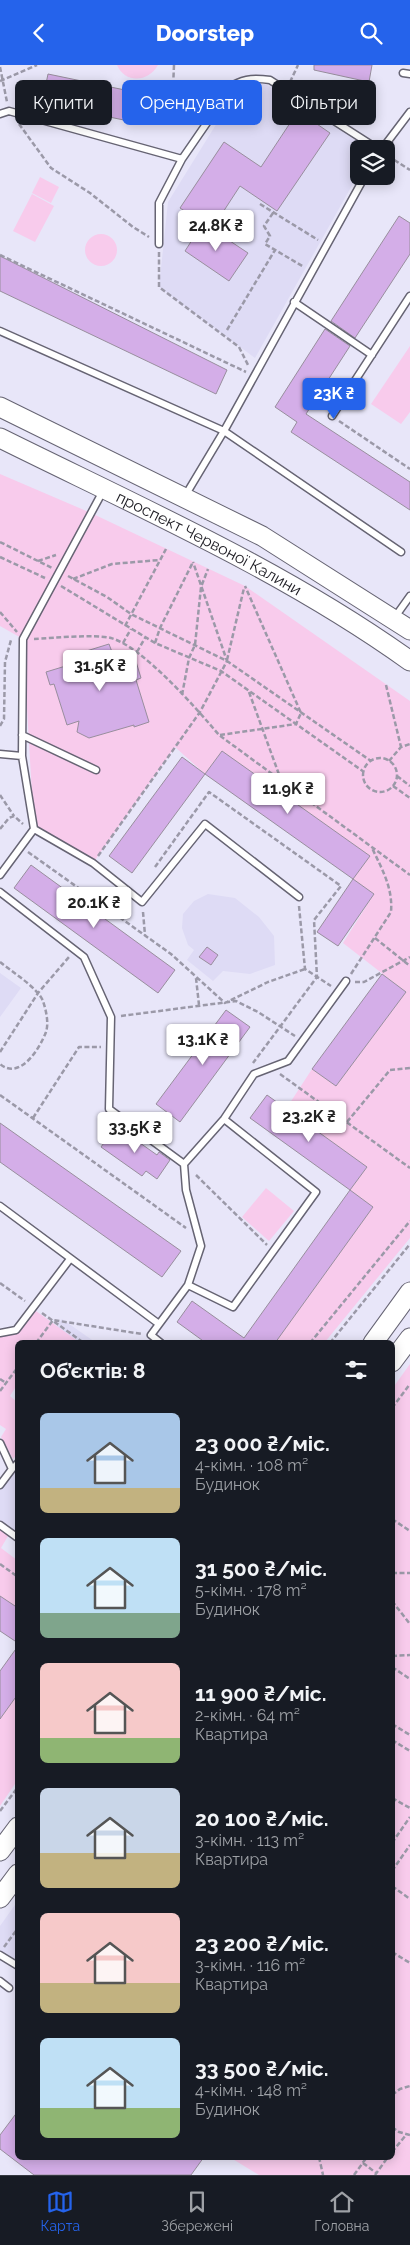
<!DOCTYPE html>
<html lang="uk">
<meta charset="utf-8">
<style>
body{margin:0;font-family:Raleway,sans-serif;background:#20242c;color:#f1f3f6;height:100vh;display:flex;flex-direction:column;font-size:19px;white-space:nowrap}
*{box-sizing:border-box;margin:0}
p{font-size:16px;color:#9ea1a6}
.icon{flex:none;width:28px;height:28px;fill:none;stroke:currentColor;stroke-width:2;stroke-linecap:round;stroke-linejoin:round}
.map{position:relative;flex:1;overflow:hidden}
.panel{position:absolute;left:15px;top:1275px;width:380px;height:820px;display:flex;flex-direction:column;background:#171b24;border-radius:8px;box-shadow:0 2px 12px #0003}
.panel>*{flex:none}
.top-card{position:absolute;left:15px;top:15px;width:380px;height:45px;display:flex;gap:10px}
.fabs{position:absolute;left:350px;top:75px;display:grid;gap:10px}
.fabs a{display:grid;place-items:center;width:45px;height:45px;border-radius:8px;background:#171b24;box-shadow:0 2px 12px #0003;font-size:25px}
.price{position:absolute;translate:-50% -42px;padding:0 11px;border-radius:5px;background:#fff;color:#222;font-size:16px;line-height:32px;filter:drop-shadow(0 1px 2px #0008)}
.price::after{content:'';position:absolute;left:50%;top:30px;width:15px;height:11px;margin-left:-8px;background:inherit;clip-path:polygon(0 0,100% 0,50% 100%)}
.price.active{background:#2563eb;color:#fff}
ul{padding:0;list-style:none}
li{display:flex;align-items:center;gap:15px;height:125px;padding:0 25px}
li span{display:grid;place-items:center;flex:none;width:140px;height:100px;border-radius:8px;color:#555}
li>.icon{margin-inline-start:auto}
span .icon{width:60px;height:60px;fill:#fffc;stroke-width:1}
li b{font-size:21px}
h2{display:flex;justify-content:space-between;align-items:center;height:60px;padding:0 25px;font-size:21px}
.pill{padding:0 18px;border-radius:8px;background:#171b24;box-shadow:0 2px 12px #0003;font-size:18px;line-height:45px}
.pill.active{background:#2563eb;color:#fff}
header{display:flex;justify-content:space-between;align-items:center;height:65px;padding:0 25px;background:#2563eb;color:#fff;font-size:22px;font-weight:800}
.menu{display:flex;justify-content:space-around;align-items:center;height:70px;border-top:1px solid #363941;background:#171b24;font-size:14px;color:#9ea1a6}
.menu a{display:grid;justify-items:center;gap:2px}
.menu .active{color:#2563eb}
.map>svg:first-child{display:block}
.built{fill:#dedbf5}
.green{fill:#f8cbec}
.building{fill:#d4aee8;stroke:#988e9d}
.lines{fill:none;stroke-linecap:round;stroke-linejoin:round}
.lane-casing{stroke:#666473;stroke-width:9}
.secondary-casing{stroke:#666473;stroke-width:21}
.path{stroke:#9b99a8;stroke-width:2.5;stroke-dasharray:5 2.5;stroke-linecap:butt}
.lane{stroke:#fff;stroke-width:6}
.secondary{stroke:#fff;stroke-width:19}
.labels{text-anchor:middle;stroke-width:4.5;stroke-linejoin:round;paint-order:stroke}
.street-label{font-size:16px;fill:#1d1c23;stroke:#f6f5fc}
</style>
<header><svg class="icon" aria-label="back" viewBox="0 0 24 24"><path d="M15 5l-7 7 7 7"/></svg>Doorstep<svg class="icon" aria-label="search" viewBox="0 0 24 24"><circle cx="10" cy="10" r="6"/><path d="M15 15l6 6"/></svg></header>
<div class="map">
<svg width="410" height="2110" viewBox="0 0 410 2110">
<rect width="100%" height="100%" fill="#e8e6f9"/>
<!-- built -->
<path class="built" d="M262,18L276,24L369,84H359V108L255,293L159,222L168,137L238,24L250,19Z
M208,829L235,833L259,852L274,871L275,900L250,909L223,906L213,916L187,895L194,885L188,880L182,863L183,849L194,836Z
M0,908L21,923L0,952Z
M62,1254L95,1277L45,1278Z
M17,1404V1469L0,1456V1425Z
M17,1837V1906L0,1894V1861Z"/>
<!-- green -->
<path class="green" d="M117,0H158C149,17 125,19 117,0Z
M40,112L59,122L51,138L32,128Z
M32,129L54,141L35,177L13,166Z
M85 185a16 16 0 1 1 32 0a16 16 0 1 1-32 0Z
M410,281V347L401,359L371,339Z
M0,409L91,448L245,521L410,636V1173L325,1277H275L373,1142L350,1125L367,1102L286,1044L312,1004L336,1021L406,927L343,878L374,829L353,814L370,791L222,686L205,709L175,682L93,798L34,764L23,574L0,561Z
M266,1123L294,1146L269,1176L242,1152Z
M36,1246L79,1277L18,1278L17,1320L10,1331L17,1337V1389L13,1394L1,1372L6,1364L0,1360V1271L17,1268Z
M410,1299V2110H259L231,2093L392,2092V1324Z
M0,1464L8,1471L1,1483L17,1495V1543L0,1531Z
M17,1629V1716L0,1741V1654Z"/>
<!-- building -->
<path class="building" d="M314,0H372L369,17L314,5Z
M48,9L149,30L143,59L42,38Z
M212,24L221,29L207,49L199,44Z
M298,46L330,68L277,146L240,121L212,164L180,143L224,77L261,102Z
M399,151L410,158V189L355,273L331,256Z
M203,158L248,188L229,216L185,186Z
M0,191L227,305L216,329L0,226Z
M325,264L350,281L306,349L410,417V445L291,367L297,357L275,342Z
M109,579L112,587L119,589L123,593L134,590L141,613L136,615L149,657L134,662V660L89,673L77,667L79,656L67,660L54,619L50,620L46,607L82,596L80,588Z
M222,686L370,791L353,814L205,709Z
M182,692L205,709L132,808L109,791Z
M31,800L175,905L158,928L14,823Z
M353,814L374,829L338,881L317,867Z
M207,882L218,890L211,900L199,892Z
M382,909L406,927L336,1021L312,1004Z
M226,945L250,962L180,1057L156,1039Z
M267,1030L367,1102L350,1125L250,1053Z
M0,1058L181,1186L162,1212L0,1097Z
M116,1061L157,1090L159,1087L170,1095L157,1114L146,1106L142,1111L101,1082Z
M350,1125L373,1142L275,1278H206L177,1257L192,1236L244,1273Z
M0,1531L18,1543V1578L0,1566Z
M18,1581V1629L0,1654V1606Z
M18,2046V2092H204L191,2110H34L0,2084V2070Z"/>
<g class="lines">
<defs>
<path id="lane" d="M403,8L410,9
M0,49L9,46L182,94
M382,84L410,47
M159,179V138L182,94L233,20C246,13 256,13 270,15L378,84
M294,237L372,290
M0,266L224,366L401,487
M332,351L410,231
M185,431L224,366L365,111
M395,552L410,531
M22,670L96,705
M0,689L22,691
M34,764L93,798L142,837L205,759L299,832
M0,810L34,764L22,691L23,574L103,426
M0,827L84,892L111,952L109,1044L184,1099
M0,1141L159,1259
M188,1220L233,1242L316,1127L224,1054
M0,1268L16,1265L70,1194
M161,1278L151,1270L188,1220L201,1181L186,1125L184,1099L224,1054L254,1009L288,996L346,916
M0,1378L12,1404L0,1420
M12,1404L18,1398
M0,1460L18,1473
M0,1890L18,1901
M0,1916L9,1923"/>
<g id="secondary">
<path d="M0,342L262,471L410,565"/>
<path id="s1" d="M0,373C139,442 283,505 410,596"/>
<path d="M373,1278L410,1227"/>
<path d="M392,1297L410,1273"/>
<path d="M0,1786L18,1762"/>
<path d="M0,1833L18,1809"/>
</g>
</defs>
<!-- lane casing -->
<use href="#lane" class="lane-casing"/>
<!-- secondary casing -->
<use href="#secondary" class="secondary-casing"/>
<!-- path -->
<path class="path" d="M174,0L173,23L215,28
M0,2L7,37
M0,16L37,0
M290,17L298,0
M19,59L51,103L90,128L133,162L149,172
M388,91L410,105
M260,139L318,175
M273,148L264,161L270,171L265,179L304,202
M159,187V222L239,282L249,302
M0,190L246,307
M227,265L275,185
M339,356L410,404
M0,477L52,503
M0,492L45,513
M38,496L56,490
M68,511L107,532L131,549L227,596L371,696
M73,514L112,499L160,495
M61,521L155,578L221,606L364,707
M0,547L17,567
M125,561L166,484
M34,574C52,573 96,569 111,573C143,582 197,644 219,670L410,810
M123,578L131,564
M155,578L160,563L193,497
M137,587L145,573
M227,595L244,523
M386,620L401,682
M249,627L281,715
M182,630L189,593L195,580L201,522L208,504
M0,661L4,654L5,597L11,575
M220,670L296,659L301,648L245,521
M363 710a17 17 0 1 1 34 0a17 17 0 1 1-34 0Z
M389,696L401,682L410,679
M397,711L410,721
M393,721L410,733
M0,730L14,751
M0,764L9,753L14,751L23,759
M28,787L171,889L225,938L268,917L305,904
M98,791L200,647L227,596L193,497
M155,802L209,727L341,821L314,855L317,912L253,998
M299,841L305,904L331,921
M143,847L145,870
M375,873L410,901
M0,897C11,906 38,923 43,936C46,945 49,958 46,967C40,983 20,1016 0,999
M351,909L391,847C393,823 382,804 372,783
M196,913L199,940
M355,917H364L410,892
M121,951L236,936L258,947L295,971
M0,987L38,928L69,892
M280,1009L410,1103
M0,1030L186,1163
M33,1053L79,982H101
M347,1057L390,1005L410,1003
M196,1110L267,1180
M0,1218L25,1236
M42,1248L84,1278
M36,1278L53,1255L142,1269
M310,1278L410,1156
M330,1278L410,1179
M0,1314L6,1318
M0,1326L18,1302
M392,1343L410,1319
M392,1454L410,1466
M0,1499L18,1512
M392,1508H410
M392,1536L410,1559
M392,1591L410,1590
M392,1602L410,1614
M392,1659L410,1670
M392,1675L410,1686
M392,1733L410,1743
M0,1746L18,1722
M392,1778L410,1752
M392,1806L410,1780
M392,1821L410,1834
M4,1882L18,1863
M392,1887L410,1898
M392,2030L400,2024L410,2021
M392,2062L399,2067L410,2070
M392,2087L406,2070
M319,2092L323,2110
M363,2098L376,2108
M354,2110L367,2092
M375,2110L388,2092"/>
<!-- lane -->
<use href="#lane" class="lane"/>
<!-- secondary -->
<use href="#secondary" class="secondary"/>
</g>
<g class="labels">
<!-- street labels -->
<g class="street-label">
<text dy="6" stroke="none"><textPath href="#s1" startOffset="234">проспект Червоної Калини</textPath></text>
</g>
</g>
</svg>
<div class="fabs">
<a><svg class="icon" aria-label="layers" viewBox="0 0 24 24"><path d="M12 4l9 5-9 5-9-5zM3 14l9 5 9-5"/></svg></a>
</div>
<b class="price" style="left:216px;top:187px">24.8K ₴</b>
<b class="price active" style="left:334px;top:355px">23K ₴</b>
<b class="price" style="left:100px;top:627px">31.5K ₴</b>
<b class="price" style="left:288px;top:750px">11.9K ₴</b>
<b class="price" style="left:94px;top:864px">20.1K ₴</b>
<b class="price" style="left:203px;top:1001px">13.1K ₴</b>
<b class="price" style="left:309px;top:1078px">23.2K ₴</b>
<b class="price" style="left:135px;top:1089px">33.5K ₴</b>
<div class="top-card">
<a class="pill">Купити</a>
<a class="pill active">Орендувати</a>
<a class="pill">Фільтри</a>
</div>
<section class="panel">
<h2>Об’єктів: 8<svg class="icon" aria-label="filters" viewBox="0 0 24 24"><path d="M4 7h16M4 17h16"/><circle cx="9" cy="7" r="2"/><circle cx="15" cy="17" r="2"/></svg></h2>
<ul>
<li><span style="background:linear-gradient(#a9c7e8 75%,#c2b280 0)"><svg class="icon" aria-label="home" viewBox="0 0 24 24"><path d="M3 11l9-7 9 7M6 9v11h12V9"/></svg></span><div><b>23 000 ₴/міс.</b><p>4-кімн. · 108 m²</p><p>Будинок</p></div></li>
<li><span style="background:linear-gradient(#bfe0f5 75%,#7fa58c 0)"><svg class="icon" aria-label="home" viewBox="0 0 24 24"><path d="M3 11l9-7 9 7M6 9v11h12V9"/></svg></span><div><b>31 500 ₴/міс.</b><p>5-кімн. · 178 m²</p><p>Будинок</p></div></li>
<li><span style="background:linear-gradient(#f6c9c9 75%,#8fb573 0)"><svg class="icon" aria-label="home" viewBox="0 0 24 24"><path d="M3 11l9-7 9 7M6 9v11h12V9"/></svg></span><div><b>11 900 ₴/міс.</b><p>2-кімн. · 64 m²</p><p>Квартира</p></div></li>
<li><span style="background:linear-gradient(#c9d6e8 65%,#c2b280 0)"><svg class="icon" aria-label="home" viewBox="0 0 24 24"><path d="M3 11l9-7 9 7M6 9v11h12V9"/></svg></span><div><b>20 100 ₴/міс.</b><p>3-кімн. · 113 m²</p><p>Квартира</p></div></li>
<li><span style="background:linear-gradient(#f6c9c9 70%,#c2b280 0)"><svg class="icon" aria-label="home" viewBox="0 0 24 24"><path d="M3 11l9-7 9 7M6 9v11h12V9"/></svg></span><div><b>23 200 ₴/міс.</b><p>3-кімн. · 116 m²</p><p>Квартира</p></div></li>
<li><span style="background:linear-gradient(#bfe0f5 70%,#8fb573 0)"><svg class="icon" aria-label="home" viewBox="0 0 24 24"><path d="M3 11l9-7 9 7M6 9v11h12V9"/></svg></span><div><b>33 500 ₴/міс.</b><p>4-кімн. · 148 m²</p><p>Будинок</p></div></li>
</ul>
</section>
</div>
<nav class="menu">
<a class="active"><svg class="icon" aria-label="map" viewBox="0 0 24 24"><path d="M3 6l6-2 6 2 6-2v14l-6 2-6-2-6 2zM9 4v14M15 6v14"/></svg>Карта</a>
<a><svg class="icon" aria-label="saved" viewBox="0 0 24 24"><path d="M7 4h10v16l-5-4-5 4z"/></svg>Збережені</a>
<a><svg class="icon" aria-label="home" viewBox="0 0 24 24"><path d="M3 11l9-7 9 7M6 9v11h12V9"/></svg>Головна</a>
</nav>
